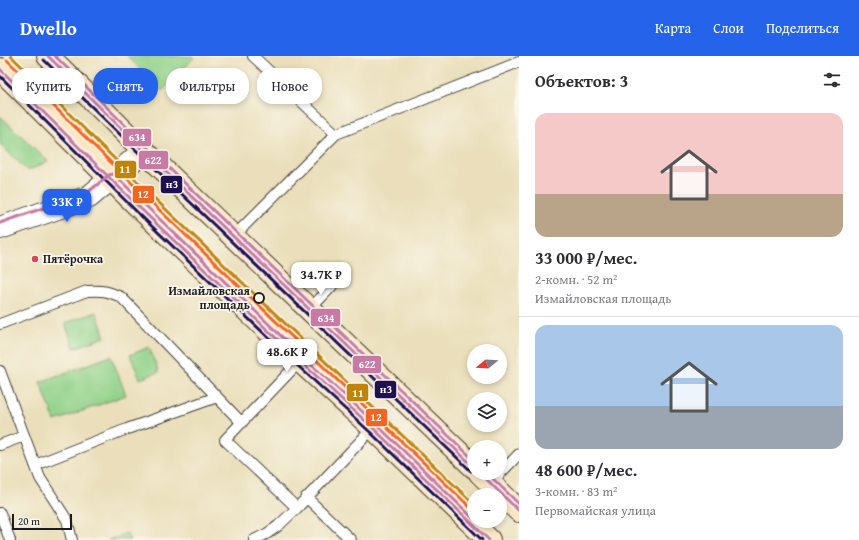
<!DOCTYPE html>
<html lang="ru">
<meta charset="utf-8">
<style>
body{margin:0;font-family:"Gentium Book Plus",serif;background:#f2f2f3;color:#2b2b33;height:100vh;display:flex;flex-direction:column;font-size:15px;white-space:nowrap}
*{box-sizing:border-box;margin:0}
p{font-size:13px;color:#7c7c81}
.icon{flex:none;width:22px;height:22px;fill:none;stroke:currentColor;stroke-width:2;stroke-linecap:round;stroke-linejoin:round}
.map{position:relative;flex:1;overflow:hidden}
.side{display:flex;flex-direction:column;background:#fff;width:340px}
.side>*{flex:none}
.banner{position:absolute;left:12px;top:12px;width:380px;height:36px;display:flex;gap:8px}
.needle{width:26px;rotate:252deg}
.buttons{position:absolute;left:467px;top:288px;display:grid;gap:8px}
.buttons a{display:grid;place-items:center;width:40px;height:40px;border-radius:50%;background:#fff;box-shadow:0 2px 6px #0003;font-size:20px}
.scale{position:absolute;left:12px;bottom:10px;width:60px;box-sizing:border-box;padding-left:4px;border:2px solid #1c1c1c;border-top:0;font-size:11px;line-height:14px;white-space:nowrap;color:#1c1c1c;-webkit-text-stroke:3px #fbf7ec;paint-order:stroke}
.price{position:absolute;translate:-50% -34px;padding:0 9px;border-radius:8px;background:#fff;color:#222;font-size:13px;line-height:26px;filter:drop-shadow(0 1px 2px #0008)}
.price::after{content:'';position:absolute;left:50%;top:24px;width:12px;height:9px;margin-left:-6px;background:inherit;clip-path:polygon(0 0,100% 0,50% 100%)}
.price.active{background:#2563eb;color:#fff}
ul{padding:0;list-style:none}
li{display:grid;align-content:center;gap:8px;height:212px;padding:0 16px}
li+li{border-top:1px solid #e1e1e2}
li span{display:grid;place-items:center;height:124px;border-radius:12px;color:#555}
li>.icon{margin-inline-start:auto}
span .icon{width:72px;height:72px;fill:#fffc;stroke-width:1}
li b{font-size:17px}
h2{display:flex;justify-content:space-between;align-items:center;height:48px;padding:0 16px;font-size:17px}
.chip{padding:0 14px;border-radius:16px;background:#fff;box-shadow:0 2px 6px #0003;font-size:14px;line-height:36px}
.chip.active{background:#2563eb;color:#fff}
header{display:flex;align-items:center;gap:24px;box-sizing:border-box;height:56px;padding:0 20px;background:#2563eb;color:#fff}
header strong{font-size:19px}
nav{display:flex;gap:22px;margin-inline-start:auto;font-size:14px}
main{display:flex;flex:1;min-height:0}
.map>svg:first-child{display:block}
.green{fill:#92d289;stroke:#577752}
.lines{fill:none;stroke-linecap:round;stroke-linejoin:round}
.service-casing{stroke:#3b3934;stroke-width:12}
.tertiary-casing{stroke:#3b3934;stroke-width:24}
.secondary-casing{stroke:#3b3934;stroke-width:24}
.service{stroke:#fff;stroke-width:10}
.tertiary{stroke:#fff;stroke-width:22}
.secondary{stroke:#fbe7c3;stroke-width:22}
.bus-1-casing{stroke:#fbf7ec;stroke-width:6}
.bus-2-casing{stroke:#fbf7ec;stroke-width:6}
.bus-3-casing{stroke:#fbf7ec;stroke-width:6}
.bus-1{stroke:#c67aa4;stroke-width:3}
.bus-2{stroke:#1f1051;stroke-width:3}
.bus-3{stroke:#c67aa4;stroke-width:3}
.tram-1-casing{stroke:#fbf7ec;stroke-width:6}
.tram-2-casing{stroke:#fbf7ec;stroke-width:6}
.tram-1{stroke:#c08407;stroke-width:3}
.tram-2{stroke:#f26522;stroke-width:3}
.poi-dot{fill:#d1495b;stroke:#fbf7ec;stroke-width:1.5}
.stop-dot{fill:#fbf7ec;stroke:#1c1c1c;stroke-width:2}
.labels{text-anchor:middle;stroke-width:3.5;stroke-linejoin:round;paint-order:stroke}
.poi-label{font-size:12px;font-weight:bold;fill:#1c1c1c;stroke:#fbf7ec;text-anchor:start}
.stop-label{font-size:12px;font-weight:bold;fill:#1c1c1c;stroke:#fbf7ec;text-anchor:end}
.line-badge{stroke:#fbf7ec;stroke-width:1.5}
.badge-label{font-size:11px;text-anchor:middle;font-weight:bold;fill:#fff}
</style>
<header>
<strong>Dwello</strong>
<nav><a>Карта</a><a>Слои</a><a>Поделиться</a></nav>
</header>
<main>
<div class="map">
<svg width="519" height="484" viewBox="0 0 519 484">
<rect width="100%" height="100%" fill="#fbf7ec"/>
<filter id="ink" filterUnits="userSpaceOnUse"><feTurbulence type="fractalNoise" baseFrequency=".025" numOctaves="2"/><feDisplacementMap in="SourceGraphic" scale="8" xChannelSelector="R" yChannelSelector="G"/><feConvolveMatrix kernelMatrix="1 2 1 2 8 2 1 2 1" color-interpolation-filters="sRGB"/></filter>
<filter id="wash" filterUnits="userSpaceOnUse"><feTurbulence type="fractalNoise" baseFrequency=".012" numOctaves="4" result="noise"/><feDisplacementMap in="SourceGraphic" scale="16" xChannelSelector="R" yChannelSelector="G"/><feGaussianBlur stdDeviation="0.9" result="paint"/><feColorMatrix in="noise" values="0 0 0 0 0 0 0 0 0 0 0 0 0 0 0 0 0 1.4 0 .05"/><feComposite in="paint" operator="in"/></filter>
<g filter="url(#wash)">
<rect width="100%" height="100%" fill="#eadfba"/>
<!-- green -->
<path class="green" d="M127,0H192L194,2L162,35Z
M0,60L48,105L28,115L0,88Z
M96,256L105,281L74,292L65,267Z
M149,291L159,316L140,323L130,299Z
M111,300L126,339L55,365L40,326Z
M127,477L130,484H108Z"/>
</g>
<g filter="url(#ink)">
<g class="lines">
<defs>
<path id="service" d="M253,0L336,78
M234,180L336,78L519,6
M310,253L332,230
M0,268L87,235C103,234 107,235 121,241L242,367
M300,305L225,384L297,452L373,372
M0,315L40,422L67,464L72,484
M0,389L24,380
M35,409L127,373L217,341
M491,427L519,398
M306,441L351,484
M0,457L10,484
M254,484L268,477L278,470L297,452"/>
<path id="tertiary" d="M0,172L89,141L132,105L143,94"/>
<path id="secondary" d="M48,0L143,94L474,411
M0,13L141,153L300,305L373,372L489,484
M480,417L519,455"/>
</defs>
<!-- service casing -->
<use href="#service" class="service-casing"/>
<!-- tertiary casing -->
<use href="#tertiary" class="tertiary-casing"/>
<!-- secondary casing -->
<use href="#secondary" class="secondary-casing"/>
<!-- service -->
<use href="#service" class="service"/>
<!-- tertiary -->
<use href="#tertiary" class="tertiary"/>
<!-- secondary -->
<use href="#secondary" class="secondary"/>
<defs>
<path id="bus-1" d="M48,0L143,94L474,411
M0,13L141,153L300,305L373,372L489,484
M480,417L519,455"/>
<path id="bus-2" d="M44,4L140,98L471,415
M0,20L138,157L297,309L370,376L482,484"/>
<path id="bus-3" d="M55,0L146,90L474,404
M0,167L87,137L109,119L112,118L115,119L145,149L303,301L376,368L474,463
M487,417L519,448"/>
</defs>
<!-- bus-1 casing -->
<use href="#bus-1" class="bus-1-casing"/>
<!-- bus-2 casing -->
<use href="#bus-2" class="bus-2-casing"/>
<!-- bus-3 casing -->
<use href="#bus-3" class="bus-3-casing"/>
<!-- bus-1 -->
<use href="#bus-1" class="bus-1"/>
<!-- bus-2 -->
<use href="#bus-2" class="bus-2"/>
<!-- bus-3 -->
<use href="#bus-3" class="bus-3"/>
<defs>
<path id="tram-1" d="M11,0L153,141L474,448"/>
<path id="tram-2" d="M7,4L150,145L471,452"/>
</defs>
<!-- tram-1 casing -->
<use href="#tram-1" class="tram-1-casing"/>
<!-- tram-2 casing -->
<use href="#tram-2" class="tram-2-casing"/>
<!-- tram-1 -->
<use href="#tram-1" class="tram-1"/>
<!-- tram-2 -->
<use href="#tram-2" class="tram-2"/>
</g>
</g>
<!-- markers -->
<circle class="poi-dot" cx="35" cy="203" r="4"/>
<circle class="stop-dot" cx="259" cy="242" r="5"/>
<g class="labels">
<!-- poi labels -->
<g class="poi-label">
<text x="43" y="207">Пятёрочка</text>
</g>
<!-- stop labels -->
<g class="stop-label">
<text x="250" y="239">Измайловская<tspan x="250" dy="14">площадь</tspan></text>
</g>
</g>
<g class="line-badge">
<rect x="122" y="72" width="30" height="19" rx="4" fill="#c67aa4"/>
<rect x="138" y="94" width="31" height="20" rx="4" fill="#c67aa4"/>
<rect x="114" y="104" width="23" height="19" rx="4" fill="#c08407"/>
<rect x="160" y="119" width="23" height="19" rx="4" fill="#1f1051"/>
<rect x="132" y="129" width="23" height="19" rx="4" fill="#f26522"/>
<rect x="310" y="252" width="31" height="19" rx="4" fill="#c67aa4"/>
<rect x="352" y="299" width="30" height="19" rx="4" fill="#c67aa4"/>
<rect x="374" y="324" width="23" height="19" rx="4" fill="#1f1051"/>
<rect x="346" y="327" width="23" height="19" rx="4" fill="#c08407"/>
<rect x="365" y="352" width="23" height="19" rx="4" fill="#f26522"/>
</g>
<g class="badge-label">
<text x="137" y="85">634</text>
<text x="153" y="108">622</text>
<text x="125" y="117">11</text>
<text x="172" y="132">н3</text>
<text x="143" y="142">12</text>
<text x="326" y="266">634</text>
<text x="367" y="312">622</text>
<text x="386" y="337">н3</text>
<text x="358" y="341">11</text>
<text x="376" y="365">12</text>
</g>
</svg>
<div class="buttons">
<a><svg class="needle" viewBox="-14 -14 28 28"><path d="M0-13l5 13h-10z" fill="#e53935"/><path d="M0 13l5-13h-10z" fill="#7c7c81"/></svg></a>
<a><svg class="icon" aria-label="layers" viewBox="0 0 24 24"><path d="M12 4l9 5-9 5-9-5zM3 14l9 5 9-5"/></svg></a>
<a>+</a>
<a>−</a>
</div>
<div class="scale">20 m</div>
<b class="price active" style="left:67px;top:167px">33K ₽</b>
<b class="price" style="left:321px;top:240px">34.7K ₽</b>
<b class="price" style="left:287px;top:317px">48.6K ₽</b>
<div class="banner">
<a class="chip">Купить</a>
<a class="chip active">Снять</a>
<a class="chip">Фильтры</a>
<a class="chip">Новое</a>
</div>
</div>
<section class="side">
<h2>Объектов: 3<svg class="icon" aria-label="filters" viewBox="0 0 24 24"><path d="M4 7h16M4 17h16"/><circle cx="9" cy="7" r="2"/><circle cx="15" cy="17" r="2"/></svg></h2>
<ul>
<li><span style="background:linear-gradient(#f6c9c9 65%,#b9a48a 0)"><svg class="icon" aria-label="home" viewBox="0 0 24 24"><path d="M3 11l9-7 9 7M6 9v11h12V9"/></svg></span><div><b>33 000 ₽/мес.</b><p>2-комн. · 52 m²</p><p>Измайловская площадь</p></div></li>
<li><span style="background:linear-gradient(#a9c7e8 65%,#9aa5b1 0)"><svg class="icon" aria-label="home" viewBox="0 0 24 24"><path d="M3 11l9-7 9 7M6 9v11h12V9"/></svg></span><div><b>48 600 ₽/мес.</b><p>3-комн. · 83 m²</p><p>Первомайская улица</p></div></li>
</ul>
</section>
</main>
